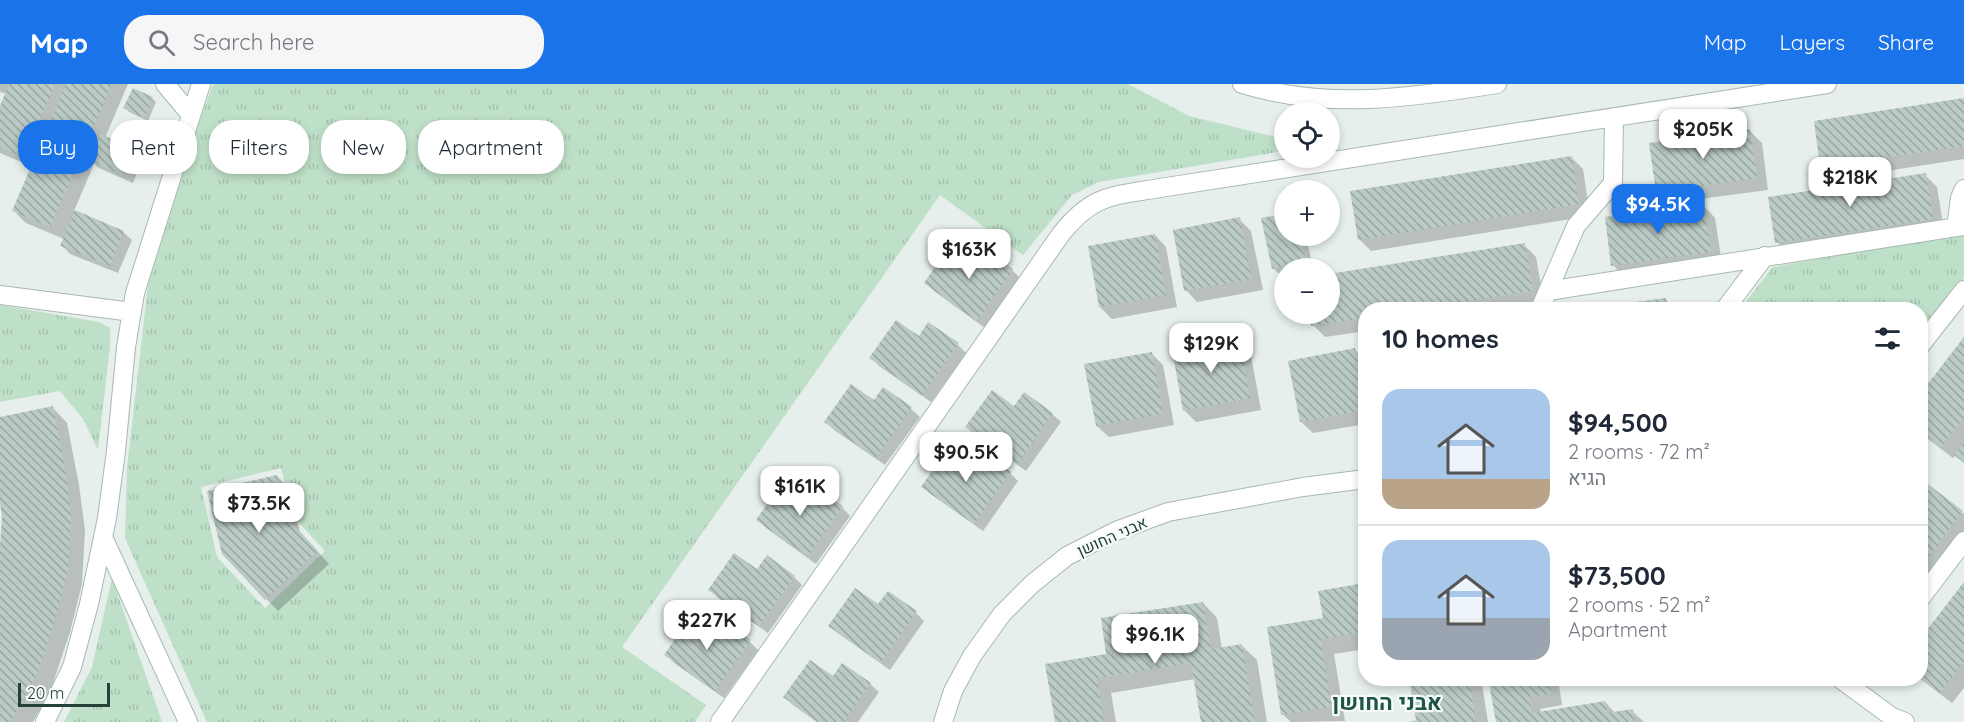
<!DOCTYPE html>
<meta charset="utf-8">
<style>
body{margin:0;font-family:Quicksand,Heebo,sans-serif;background:#f6f6f7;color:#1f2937;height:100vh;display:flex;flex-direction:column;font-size:22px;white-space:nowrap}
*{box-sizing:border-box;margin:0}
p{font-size:20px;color:#747a83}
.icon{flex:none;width:33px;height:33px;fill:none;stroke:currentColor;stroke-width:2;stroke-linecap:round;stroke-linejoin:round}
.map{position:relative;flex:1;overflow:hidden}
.side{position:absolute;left:1358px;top:218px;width:570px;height:384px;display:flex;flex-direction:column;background:#fff;border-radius:24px;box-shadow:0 3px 9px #0003}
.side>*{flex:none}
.top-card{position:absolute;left:18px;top:36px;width:570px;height:54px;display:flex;gap:12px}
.controls{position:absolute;left:1274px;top:18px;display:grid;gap:12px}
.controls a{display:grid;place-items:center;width:66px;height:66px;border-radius:50%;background:#fff;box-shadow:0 3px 9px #0003;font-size:30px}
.scale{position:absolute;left:18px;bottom:15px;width:92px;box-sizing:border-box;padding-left:6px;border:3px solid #24423a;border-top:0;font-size:16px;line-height:21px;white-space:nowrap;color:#24423a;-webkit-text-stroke:4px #f7fbf9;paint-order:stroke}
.price{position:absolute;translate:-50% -51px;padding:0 14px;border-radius:12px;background:#fff;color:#222;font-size:20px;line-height:39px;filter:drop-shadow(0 2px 3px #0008)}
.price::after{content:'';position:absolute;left:50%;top:36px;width:18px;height:14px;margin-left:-9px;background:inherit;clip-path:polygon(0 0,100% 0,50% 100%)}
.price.current{background:#1a73e8;color:#fff}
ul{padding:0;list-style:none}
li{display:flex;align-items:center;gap:18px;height:150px;padding:0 24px}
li+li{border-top:2px solid #e0e1e3}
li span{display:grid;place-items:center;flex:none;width:168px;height:120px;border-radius:18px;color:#555}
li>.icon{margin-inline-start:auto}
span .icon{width:72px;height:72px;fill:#fffc;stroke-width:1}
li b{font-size:26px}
h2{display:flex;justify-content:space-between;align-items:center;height:72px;padding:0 24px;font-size:26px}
.chip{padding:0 21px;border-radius:24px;background:#fff;box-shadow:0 3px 9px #0003;font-size:21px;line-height:54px}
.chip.current{background:#1a73e8;color:#fff}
header{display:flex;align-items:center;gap:36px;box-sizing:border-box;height:84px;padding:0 30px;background:#1a73e8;color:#fff}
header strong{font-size:28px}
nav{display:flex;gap:33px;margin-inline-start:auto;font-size:21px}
.search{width:420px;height:54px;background:#f6f6f7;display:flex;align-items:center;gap:15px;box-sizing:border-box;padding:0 21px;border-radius:24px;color:#747a83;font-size:22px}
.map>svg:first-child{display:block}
.grass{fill:url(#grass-tufts);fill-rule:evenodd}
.shadow{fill:#0003}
.building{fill:url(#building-back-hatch)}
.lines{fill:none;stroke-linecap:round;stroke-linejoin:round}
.minor-casing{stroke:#a8b8b2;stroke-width:20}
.minor{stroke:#fff;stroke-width:18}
.labels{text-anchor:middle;stroke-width:4.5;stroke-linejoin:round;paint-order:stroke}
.street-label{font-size:16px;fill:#24423a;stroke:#f7fbf9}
.district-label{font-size:22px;font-weight:bold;fill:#1f5548;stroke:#f7fbf9}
</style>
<header>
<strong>Map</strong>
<div class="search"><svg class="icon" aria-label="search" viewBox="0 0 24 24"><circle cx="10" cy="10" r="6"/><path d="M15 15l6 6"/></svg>Search here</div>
<nav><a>Map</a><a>Layers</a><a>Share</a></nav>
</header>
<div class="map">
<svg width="1964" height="638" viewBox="0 0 1964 638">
<defs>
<pattern id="grass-tufts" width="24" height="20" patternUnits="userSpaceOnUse" patternTransform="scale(1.5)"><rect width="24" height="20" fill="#bfe0c8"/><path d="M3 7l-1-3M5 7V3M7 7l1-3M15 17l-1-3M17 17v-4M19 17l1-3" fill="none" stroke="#a4c1ad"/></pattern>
<pattern id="building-back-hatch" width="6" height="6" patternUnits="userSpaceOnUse" patternTransform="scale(1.5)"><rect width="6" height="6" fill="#bbcac4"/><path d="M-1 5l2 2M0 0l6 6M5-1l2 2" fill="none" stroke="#98a6a0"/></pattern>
</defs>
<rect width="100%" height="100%" fill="#e6efeb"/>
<!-- grass -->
<path class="grass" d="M213,0H1128L1189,32L1284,55V67L1099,98L1072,111L1023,171L940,111L622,563L706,621L695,638H207L125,454L127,384L148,201L193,56ZM281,384L293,432L325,467L265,524L217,473L201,403Z
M1964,149V194L1920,248V225H1748L1743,221L1773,183Z
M0,221L99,238L110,244V262L98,366L83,335L60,307L0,318Z
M112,494L162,638H64L92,583Z"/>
<!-- shadow -->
<path class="shadow" d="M0,0H128L105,54L134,66L143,74L133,99L99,84L94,80L74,127L123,148L132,156L118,189L70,170L62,161L64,155L26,139L14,127L33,83L0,69V26L7,10L0,8Z
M133,6L153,15L156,18L148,37L129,28L125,24Z
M1964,16V75L1834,95L1822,83L1815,38Z
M1750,47L1762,59L1768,106L1669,119L1657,107Z
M1571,73L1583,85L1590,132L1371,167L1359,155Z
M1925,91L1937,103L1944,146L1789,170L1777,158Z
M1704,122L1715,134L1722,180L1624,193L1613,181Z
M1284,131V152H1306L1313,184H1284V192L1282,193L1273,184Z
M1239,135L1251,147L1263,206L1197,218L1186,206Z
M1155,151L1166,163L1177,223L1112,235L1100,223Z
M1524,161L1536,173L1544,219L1503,225H1365V247L1325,253L1313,241L1311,230H1329V192Z
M983,166L1012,186L1021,195L985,244L934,207L925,199L974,179Z
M1665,215L1675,225H1591Z
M919,254L958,261L966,269L931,318L879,282L871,273Z
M1238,254L1250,266L1261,326L1196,338L1184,326Z
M1964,256V379L1956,371L1953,374L1920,349V312Z
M1355,266L1365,276V340L1313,349L1301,338Z
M1151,269L1163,281L1174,341L1109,353L1097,342Z
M884,305L911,325L920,333L885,381L834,346L826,338L874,318Z
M1024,310L1052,330L1061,338L1026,387L975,351L967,343L1015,324Z
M53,324L67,339L79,401L85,446L82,500L70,548L51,605L33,638H0V478L3,433L0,407V334Z
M972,382L1010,389L1018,397L983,447L932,411L923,403Z
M277,392L289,404L300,448L329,480L278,527L223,470Z
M1920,396L1964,430V460L1920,518Z
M815,404L842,423L850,432L816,480L766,444L758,436L805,417Z
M758,487L794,493L802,501L768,549L718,514L710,505Z
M1365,501V565L1334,570L1345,637L1291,638L1282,630L1324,535Z
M1964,501V604L1952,619L1919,594L1920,557Z
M888,509L916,529L924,537L890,586L839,550L830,541L878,522Z
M1203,519L1217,534L1222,565L1242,562L1257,576L1267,638H1202L1195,595L1111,609L1116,638H1056L1108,571Z
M723,538L750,558L758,566L724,614L674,579L666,570L713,552Z
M843,581L870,600L879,608L858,638H817L793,621L785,613L833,594Z
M1411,594H1481L1488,638H1411L1418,637Z
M1490,594H1558L1562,621L1540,625L1541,629L1605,618L1615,629L1632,627L1644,638H1497Z"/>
<!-- building -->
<path class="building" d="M9,0H55L24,73L0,63V22Z
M66,0H112L50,143L12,127Z
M133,4L153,13L144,34L123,24Z
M1964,14V62L1820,83L1814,37Z
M1750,45L1757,94L1656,108L1649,59Z
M100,50L135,65L124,92L89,76Z
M1572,72L1579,120L1358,156L1350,107Z
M1926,89L1933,135L1775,159L1768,113Z
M1704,120L1711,168L1611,182L1605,133Z
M75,126L124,147L110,182L60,162Z
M1284,130V152H1301L1306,178L1272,185L1261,134Z
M1240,133L1251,195L1184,207L1173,146Z
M1155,150L1166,211L1099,223L1088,162Z
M1525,159L1533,207L1419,225H1365V234L1311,242L1309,230H1329V190Z
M950,161L973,177L983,164L1013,185L977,237L924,199Z
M1666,214L1667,225H1591V224Z
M896,236L919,252L928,238L959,259L922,311L869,274Z
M1239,253L1250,314L1183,327L1172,265Z
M1964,253V333L1941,363L1920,347V310Z
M1355,264L1365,315V326L1300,338L1288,277Z
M1152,268L1163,330L1096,342L1084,280Z
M851,300L874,316L883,303L912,323L876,374L824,338Z
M992,306L1014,322L1024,308L1053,329L1017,380L965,343Z
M53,322L65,385L71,431L68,485L56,533L37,590L10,638H0V462L2,433L0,419V333Z
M1964,358V379L1954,371Z
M948,364L971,380L981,367L1011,388L974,440L921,403Z
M277,391L288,435L318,467L265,516L222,470L207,407Z
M1920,394L1963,427L1920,484Z
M782,399L805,415L815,402L843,422L808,472L756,436Z
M734,469L757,485L767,471L795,492L759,542L708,506Z
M1964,498V577L1940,609L1920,594V555Z
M1365,499V548L1321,555L1331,623L1281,631L1267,543L1323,534L1318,507Z
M855,504L878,520L888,507L917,527L881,579L828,542Z
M1203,518L1211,565L1242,560L1255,638H1201L1191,579L1097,594L1104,638H1055L1045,580L1106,570L1101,534Z
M690,533L713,550L722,536L751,556L715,607L664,571Z
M810,576L833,592L842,579L871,599L844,638H818L783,613Z
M1409,594H1469L1476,638H1410L1416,636Z
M1488,594H1549L1551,610L1529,613L1532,629L1605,617L1607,629L1633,625L1635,638H1496Z"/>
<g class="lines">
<defs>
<path id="minor" d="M165,0L191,31
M1242,0C1327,26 1410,14 1497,0
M1956,143L1960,114L1964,105
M1548,207L1964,142
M0,211L132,228
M1540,225L1576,142L1613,99L1614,33
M1725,225L1765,172
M1920,262L1964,206
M103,453L188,638
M1920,515L1964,457
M1839,594L1892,633L1905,638
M45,638L72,583L89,520L107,434L116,367L126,263L135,209L201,0
M720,638L1061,150C1093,110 1112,112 1160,104L1827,0
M943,638L953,607L972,572L1002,530L1032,500L1067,472L1116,447L1168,428L1303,403L1365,395"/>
</defs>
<!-- minor casing -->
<use href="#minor" class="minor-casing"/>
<!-- minor -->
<use href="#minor" class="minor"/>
</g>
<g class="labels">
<!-- street labels -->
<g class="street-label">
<text transform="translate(1112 452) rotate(-24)" y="6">אבני החושן</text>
</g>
<!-- district labels -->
<g class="district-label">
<text x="1387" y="626">אבני החושן</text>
</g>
</g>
</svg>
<div class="controls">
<a><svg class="icon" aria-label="locate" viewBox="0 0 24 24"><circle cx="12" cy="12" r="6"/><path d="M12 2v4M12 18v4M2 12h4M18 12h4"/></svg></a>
<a>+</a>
<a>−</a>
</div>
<div class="scale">20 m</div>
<b class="price" style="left:1703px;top:76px">$205K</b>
<b class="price" style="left:1850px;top:124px">$218K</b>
<b class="price current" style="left:1658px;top:151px">$94.5K</b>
<b class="price" style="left:969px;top:196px">$163K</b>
<b class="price" style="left:1211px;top:290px">$129K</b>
<b class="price" style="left:966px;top:399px">$90.5K</b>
<b class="price" style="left:800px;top:433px">$161K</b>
<b class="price" style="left:259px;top:450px">$73.5K</b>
<b class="price" style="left:707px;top:567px">$227K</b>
<b class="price" style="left:1155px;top:581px">$96.1K</b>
<div class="top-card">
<a class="chip current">Buy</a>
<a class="chip">Rent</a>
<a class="chip">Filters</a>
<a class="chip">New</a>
<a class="chip">Apartment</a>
</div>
<section class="side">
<h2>10 homes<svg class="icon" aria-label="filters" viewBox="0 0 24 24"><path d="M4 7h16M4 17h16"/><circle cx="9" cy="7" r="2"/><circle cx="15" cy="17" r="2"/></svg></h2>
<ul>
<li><span style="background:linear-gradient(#a9c7e8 75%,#b9a48a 0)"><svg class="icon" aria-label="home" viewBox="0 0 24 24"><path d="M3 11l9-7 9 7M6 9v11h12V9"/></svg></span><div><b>$94,500</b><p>2 rooms · 72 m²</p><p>הגיא</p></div></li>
<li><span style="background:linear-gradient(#a9c7e8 65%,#9aa5b1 0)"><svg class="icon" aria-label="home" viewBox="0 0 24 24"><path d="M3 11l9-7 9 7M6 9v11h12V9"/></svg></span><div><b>$73,500</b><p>2 rooms · 52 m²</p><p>Apartment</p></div></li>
</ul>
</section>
</div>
